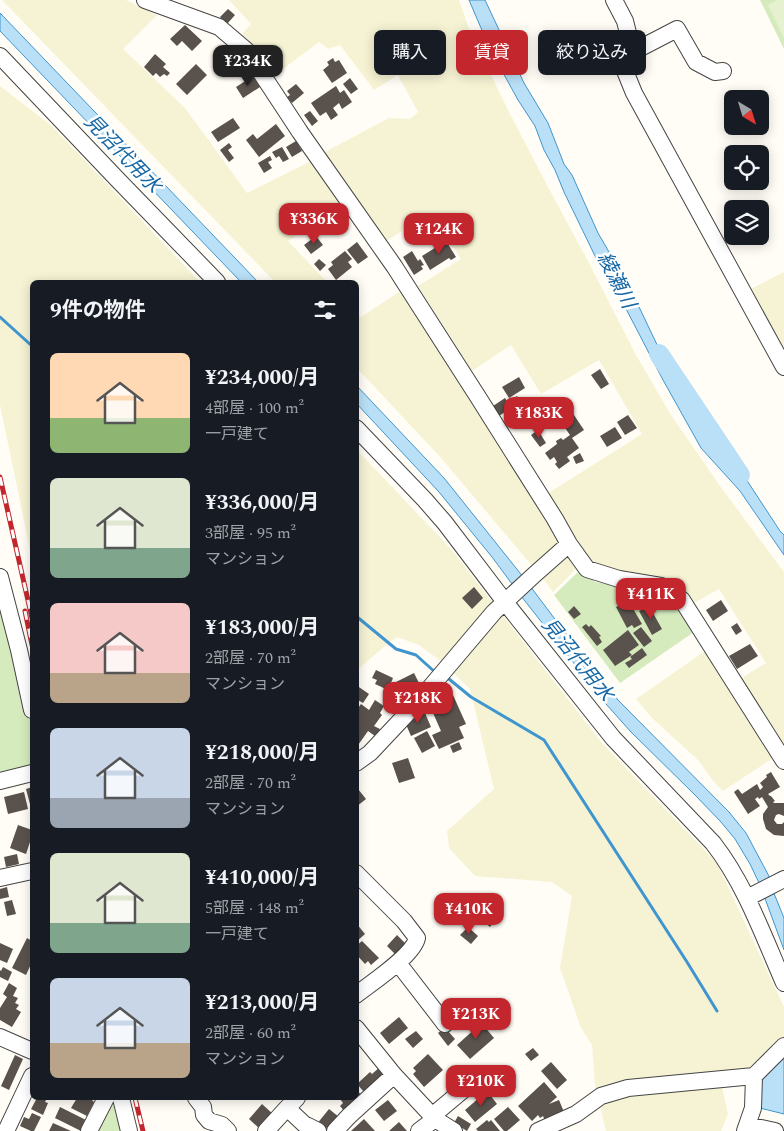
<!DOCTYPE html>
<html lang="ja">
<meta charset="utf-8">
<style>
body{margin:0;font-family:Spectral,"Noto Sans JP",serif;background:#20242c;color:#f1f3f6;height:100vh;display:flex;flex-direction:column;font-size:19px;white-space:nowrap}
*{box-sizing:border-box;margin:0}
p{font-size:16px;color:#9ea1a6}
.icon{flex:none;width:28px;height:28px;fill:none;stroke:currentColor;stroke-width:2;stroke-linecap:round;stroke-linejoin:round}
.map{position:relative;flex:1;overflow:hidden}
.sheet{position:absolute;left:30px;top:280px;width:329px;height:820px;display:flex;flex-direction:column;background:#171b24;border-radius:8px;box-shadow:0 2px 12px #0003}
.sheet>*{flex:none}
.banner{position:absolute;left:374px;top:30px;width:335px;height:45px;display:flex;gap:10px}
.needle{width:32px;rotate:142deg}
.buttons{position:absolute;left:724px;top:90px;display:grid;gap:10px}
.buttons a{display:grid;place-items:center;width:45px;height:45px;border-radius:8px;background:#171b24;box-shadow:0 2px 12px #0003;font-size:25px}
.price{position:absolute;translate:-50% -42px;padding:0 11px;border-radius:10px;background:#c4262e;color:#fff;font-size:16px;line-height:32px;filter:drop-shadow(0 1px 2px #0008)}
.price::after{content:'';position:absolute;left:50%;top:30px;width:15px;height:11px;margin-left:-8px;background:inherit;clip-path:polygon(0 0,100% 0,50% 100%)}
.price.active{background:#222;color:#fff}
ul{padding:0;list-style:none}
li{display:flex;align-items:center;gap:15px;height:125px;padding:0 20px}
li span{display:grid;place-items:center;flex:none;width:140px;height:100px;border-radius:8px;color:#555}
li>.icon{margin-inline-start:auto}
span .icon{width:60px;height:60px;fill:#fffc;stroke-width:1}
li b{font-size:21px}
h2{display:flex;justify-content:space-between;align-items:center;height:60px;padding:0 20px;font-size:21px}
.pill{padding:0 18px;border-radius:8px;background:#171b24;box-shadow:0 2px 12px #0003;font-size:18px;line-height:45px}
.pill.active{background:#c4262e;color:#fff}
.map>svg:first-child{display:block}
.farmland{fill:#f6f3d4}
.green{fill:#d5ebbd}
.pitch{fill:#e6f2cf}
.water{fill:#b9e0f7;stroke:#3f96cf}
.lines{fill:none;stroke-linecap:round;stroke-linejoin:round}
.stream{stroke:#3f96cf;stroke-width:3}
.river{stroke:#b9e0f7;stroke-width:20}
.building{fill:#5a524d}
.minor-casing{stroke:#444;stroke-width:18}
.minor{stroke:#fff;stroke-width:16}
.rail-casing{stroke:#c4262e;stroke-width:5}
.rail{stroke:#fff;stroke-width:3;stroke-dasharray:9;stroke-linecap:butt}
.labels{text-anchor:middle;stroke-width:5;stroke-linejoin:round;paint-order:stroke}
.water-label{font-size:20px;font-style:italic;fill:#1768a6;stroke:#fff}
</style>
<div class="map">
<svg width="784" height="1131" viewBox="0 0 784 1131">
<rect width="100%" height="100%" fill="#fffdf5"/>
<!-- farmland -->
<path class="farmland" d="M2,0H126L157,15L123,49L185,108L247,193L311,161L342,206L288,241L327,282H275Z
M229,0H459L469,29L508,110L548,187L589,263L636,355L671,415L720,486L784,572V749L740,679L766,663L719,589L694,603L677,584L593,564L547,494L642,434L599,360L541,394L511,345L472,371L418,286L461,259L431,213L386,241L323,153L389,118L410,119L418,112L398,75L374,90L340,45L328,49L319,42L275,75L253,44L242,34L251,24Z
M0,86L52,126L200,282H32V559L0,405Z
M784,272V352L749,290Z
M402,290L563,541L533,567L442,459L356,367V313L361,317Z
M356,449L451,549L602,743L717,863L784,1007V1039L758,1064L744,1072L719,1073L728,1114L721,1131H606L595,1085L592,1045L581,1028L560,968L572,896L552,882L475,876L449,848L447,831L494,789L470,689L442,662L419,645L397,637L385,646L356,671Z
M567,555L577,568L553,592L541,576Z
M708,649L773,758L723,791L714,782L698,760L652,718L636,699Z"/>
<!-- green -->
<path class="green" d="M760,0H784V49Z
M580,570L595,582L644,591L669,599L694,632L620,683L554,595Z
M0,602L8,619L32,723V769L0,773Z
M111,1098H116L124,1131H94Z"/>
<!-- pitch -->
<path class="pitch" d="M777,0H784V38L768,5Z"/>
<!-- water -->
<path class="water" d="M469,0H485L524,83L548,123L564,164L572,175L598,233L630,288L661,353L682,393L700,421L746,479L780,531L784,535V555L740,491L701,448L663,380L624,305L610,274L596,258L564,192L555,170L544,150L535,126L518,100L490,49Z
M0,13L258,282H241L0,31Z
M356,385L444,478L524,578L600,679L618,700L729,812L746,833L771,880L773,891L784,918V950L760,885L750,864L735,839L721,822L694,794L631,732L606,704L521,596L492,557L439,492L356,403Z
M784,1050V1114L756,1107L758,1077Z"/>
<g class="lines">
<!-- stream -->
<path class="stream" d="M0,317L32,346
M356,616L396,649L416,655L436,673
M444,677L449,679L471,697L544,740L687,962L717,1011"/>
<!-- river -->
<path class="river" d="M659,354L740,475"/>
</g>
<!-- building -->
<path class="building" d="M228,9L235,15L227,24L220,17Z
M185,25L202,41L192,51L182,41L177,46L170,39Z
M155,54L166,64L163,67L170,73L167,76L164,74L160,77L156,73L153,76L144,67Z
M333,58L335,62L339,60L347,73L332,83L323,70L329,65L327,62Z
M196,64L207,75L187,95L176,84Z
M253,76L260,87L243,98L236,87Z
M350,78L358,89L351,94L343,84Z
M296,84L304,93L292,103L287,97L290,95L287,91Z
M336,86L340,93L344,90L352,102L342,109L339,103L333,108L338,115L331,120L326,112L320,116L311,103Z
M310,111L318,121L312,126L304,115Z
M233,118L240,128L218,142L211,132Z
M276,124L285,136L259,157L246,140L253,134L257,139Z
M296,141L302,151L292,157L286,147Z
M229,143L232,147L228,150L234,158L229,162L220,150Z
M282,147L289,159L283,162L279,156L276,158L272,152Z
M270,156L272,160L268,162L272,168L264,173L258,163Z
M316,236L323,245L311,254L304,245Z
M446,241L456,257L451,260L449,258L430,270L422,256Z
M357,242L368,257L358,264L347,250Z
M345,251L352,259L348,262L352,267L336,280L328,269L333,265L331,262Z
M412,251L418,261L420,259L424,265L421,266L423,269L414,275L403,257Z
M319,259L326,265L320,271L314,264Z
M600,369L609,384L601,389L591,375Z
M519,377L525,388L509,398L502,387Z
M517,396L521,402L514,407L509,401Z
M505,398L511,408L499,416L493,406Z
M570,409L584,430L572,438L579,448L567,457L570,461L559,469L555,464L557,462L554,457L550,460L545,453L557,444L556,441L561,438L563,440L570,435L558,418Z
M628,415L637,428L625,435L617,422Z
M615,427L622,438L607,447L600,436Z
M538,430L546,443L540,447L531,435Z
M580,453L584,461L576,464L573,457Z
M474,587L483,598L472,609L462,598Z
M628,600L642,624L634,628L632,625L627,628L616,607Z
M721,600L728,611L713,621L706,610Z
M574,606L581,614L574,619L568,612Z
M649,606L662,629L652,635L639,611Z
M737,623L742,631L736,635L731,627Z
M586,624L589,627L591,625L601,636L599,637L602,642L597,646L582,627Z
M641,627L652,641L644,647L633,633Z
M628,630L639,645L629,652L632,655L615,666L603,650Z
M750,644L758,656L737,669L729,656Z
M642,648L647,655L629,668L625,663L632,659L630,657Z
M376,670L393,678L388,690L375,684L377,680L372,678Z
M414,673L421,687L416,690L417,693L407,698L406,695L403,696L396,682Z
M356,685L369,694L363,703L356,699Z
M443,691L446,698L453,695L466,724L459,727L464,738L439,749L432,735L441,731L429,704L432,703L431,699L438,696L437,694Z
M375,700L384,706L380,713L382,715L374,726L380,729L375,736L368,731L356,748V711L361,704L369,710Z
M425,713L431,727L411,736L405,722Z
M427,731L435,746L422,753L414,738Z
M459,742L462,749L453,753L450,746Z
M408,758L415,778L399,783L392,763Z
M771,772L780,787L768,794L770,796H771L775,801L773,802L774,803H784V816L779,814L776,815L774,820L777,824H782L784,822V836L774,835L766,829L763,819V814L768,807L762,797L759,799L758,797L755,799L760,806L748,814L734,792L738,789L742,794L757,784L760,790L763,787L760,783L767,777L766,775Z
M32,787V808H31L26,789Z
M358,789L366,799L356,807V790Z
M24,792L28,809L8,814L4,797Z
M18,825L32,830V836L26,854L10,848Z
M17,854L19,864L6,867L4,857Z
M7,887L9,897L0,899V889Z
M12,900L16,914L7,916L4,902Z
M488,913L496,919L490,927L483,921Z
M356,923L365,934L356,942Z
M468,927L478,936L471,944L460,935Z
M397,935L406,944L395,954L387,946Z
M27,938L32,941V962L26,975L12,968Z
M362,941L379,958L371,965L368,961L365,964L356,954V946Z
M0,943L13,949L7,963L0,960Z
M3,967L12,972L8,981L0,977V970L1,971Z
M9,983L17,988L13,996L18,998L15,1003L19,1005L16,1009L21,1012L12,1027L0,1020V1008L7,997L3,994Z
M399,1017L408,1028L389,1044L380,1033Z
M480,1017L486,1024L484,1026L494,1038L470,1059L457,1045L478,1026L475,1022Z
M443,1029L446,1033L448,1031L455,1039L448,1046L438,1033Z
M416,1031L423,1039L413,1048L405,1039Z
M533,1048L539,1055L531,1061L525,1054Z
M428,1054L443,1070L424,1087L413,1074L416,1071L413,1068Z
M15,1055L23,1059L9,1090L1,1086Z
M551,1062L567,1080L557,1089L541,1071Z
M381,1066L387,1074L365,1093L357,1084L370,1072L372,1074Z
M544,1082L557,1097L549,1104L559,1100L564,1112L545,1121L543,1116L540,1118L538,1115L532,1121L518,1106Z
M356,1089L363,1097L345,1112L340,1106L343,1103L340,1099L342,1098H356Z
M487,1091L497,1104L475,1122L465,1110Z
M37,1098H47L45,1102L48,1103L43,1115L31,1109Z
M77,1098H93L92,1100L94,1102L87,1116L71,1108Z
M388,1100L397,1111L384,1121L375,1110Z
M262,1104L274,1115L261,1130L249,1119Z
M60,1107L86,1120L81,1131L55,1118Z
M508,1107L520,1120L507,1131H504L494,1119Z
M329,1109L339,1117L330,1129L327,1127L324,1131L316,1125Z
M32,1113L41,1117L34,1131H31L20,1126L24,1117L29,1119Z
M458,1116L471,1124L467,1131L454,1123Z
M364,1119L375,1131H351Z
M487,1120L489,1122L491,1120L500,1131H478L476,1129Z
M399,1122L407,1131H389Z
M53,1123L71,1131H49Z"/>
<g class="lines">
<defs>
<path id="minor" d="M145,0L219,27L246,50L300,132L394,266L478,397L555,519L569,544L587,569L619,579L661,586L682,600L784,761
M614,0L625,21L629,37L623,66L634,93L784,367
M0,56L118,180L217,282
M625,56L677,29L696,62L715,72L723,71
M356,428L425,500L445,523L505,602L613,738L713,843C745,884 763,935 784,983
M0,577L19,650L32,710
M356,763L370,753L417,703L494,612L534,575L569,544
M0,781L32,773
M356,873L404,921L417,938C413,956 371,983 356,995
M0,878L32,871
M747,898L784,879
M398,963L445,1024
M356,1028L394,1075L435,1119L454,1131
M0,1037L32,1051
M121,1098L129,1131
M196,1098L203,1107L204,1115L209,1121L222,1125L228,1131
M297,1098L287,1108L304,1124L318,1131
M432,1116L481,1075
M747,1125L775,1131
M6,1131L32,1076
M89,1131L106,1098
M266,1131L287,1108
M335,1131L349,1116L394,1075
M419,1131L435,1119
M538,1131L576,1114L601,1096L628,1088L754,1076
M745,1131L753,1108L754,1076L784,1046"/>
</defs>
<!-- minor casing -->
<use href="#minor" class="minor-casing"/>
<!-- minor -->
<use href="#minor" class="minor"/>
<defs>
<path id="rail" d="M0,477L32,618
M25,611L32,645
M135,1098L143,1131"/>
</defs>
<!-- rail casing -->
<use href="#rail" class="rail-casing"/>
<!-- rail -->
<use href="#rail" class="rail"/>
</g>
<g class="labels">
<!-- water labels -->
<g class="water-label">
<text transform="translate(123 153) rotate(46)" y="7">見沼代用水</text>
<text transform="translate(617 280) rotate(63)" y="7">綾瀬川</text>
<text transform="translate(578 659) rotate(51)" y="7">見沼代用水</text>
</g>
</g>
</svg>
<div class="buttons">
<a><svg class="needle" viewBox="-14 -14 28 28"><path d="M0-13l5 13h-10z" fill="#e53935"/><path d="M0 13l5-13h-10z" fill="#9ea1a6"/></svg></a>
<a><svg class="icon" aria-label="locate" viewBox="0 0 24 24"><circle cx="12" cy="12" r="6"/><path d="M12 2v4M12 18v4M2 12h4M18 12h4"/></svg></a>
<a><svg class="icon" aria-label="layers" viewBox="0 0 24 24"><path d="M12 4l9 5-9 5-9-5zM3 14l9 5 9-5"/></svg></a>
</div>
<b class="price active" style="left:248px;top:87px">¥234K</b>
<b class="price" style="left:314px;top:245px">¥336K</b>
<b class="price" style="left:439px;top:255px">¥124K</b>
<b class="price" style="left:539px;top:439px">¥183K</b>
<b class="price" style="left:651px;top:620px">¥411K</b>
<b class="price" style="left:418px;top:724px">¥218K</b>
<b class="price" style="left:469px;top:935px">¥410K</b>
<b class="price" style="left:476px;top:1040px">¥213K</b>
<b class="price" style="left:481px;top:1107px">¥210K</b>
<div class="banner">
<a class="pill">購入</a>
<a class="pill active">賃貸</a>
<a class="pill">絞り込み</a>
</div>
<section class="sheet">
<h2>9件の物件<svg class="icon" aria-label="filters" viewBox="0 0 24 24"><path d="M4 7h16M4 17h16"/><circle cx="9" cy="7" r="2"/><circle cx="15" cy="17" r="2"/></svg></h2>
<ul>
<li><span style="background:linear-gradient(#ffd9b3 65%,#8fb573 0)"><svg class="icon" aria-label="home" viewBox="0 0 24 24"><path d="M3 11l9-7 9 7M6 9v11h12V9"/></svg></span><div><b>¥234,000/月</b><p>4部屋 · 100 m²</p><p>一戸建て</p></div></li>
<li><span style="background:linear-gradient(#dfe7d0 70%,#7fa58c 0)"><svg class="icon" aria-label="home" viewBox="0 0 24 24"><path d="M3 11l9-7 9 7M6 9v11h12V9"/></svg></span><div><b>¥336,000/月</b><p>3部屋 · 95 m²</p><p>マンション</p></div></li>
<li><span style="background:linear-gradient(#f6c9c9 70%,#b9a48a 0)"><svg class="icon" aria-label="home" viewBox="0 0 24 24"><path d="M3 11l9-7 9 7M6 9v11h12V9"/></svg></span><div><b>¥183,000/月</b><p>2部屋 · 70 m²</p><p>マンション</p></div></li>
<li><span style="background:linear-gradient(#c9d6e8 70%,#9aa5b1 0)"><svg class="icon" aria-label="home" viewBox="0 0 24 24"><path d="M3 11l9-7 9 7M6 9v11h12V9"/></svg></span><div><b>¥218,000/月</b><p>2部屋 · 70 m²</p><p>マンション</p></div></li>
<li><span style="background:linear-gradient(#dfe7d0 70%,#7fa58c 0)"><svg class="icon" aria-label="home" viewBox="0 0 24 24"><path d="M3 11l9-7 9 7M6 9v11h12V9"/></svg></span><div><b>¥410,000/月</b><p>5部屋 · 148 m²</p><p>一戸建て</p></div></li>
<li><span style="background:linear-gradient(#c9d6e8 65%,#b9a48a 0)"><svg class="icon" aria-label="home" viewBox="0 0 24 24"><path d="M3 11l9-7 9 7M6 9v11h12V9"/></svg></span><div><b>¥213,000/月</b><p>2部屋 · 60 m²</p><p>マンション</p></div></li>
</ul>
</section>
</div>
